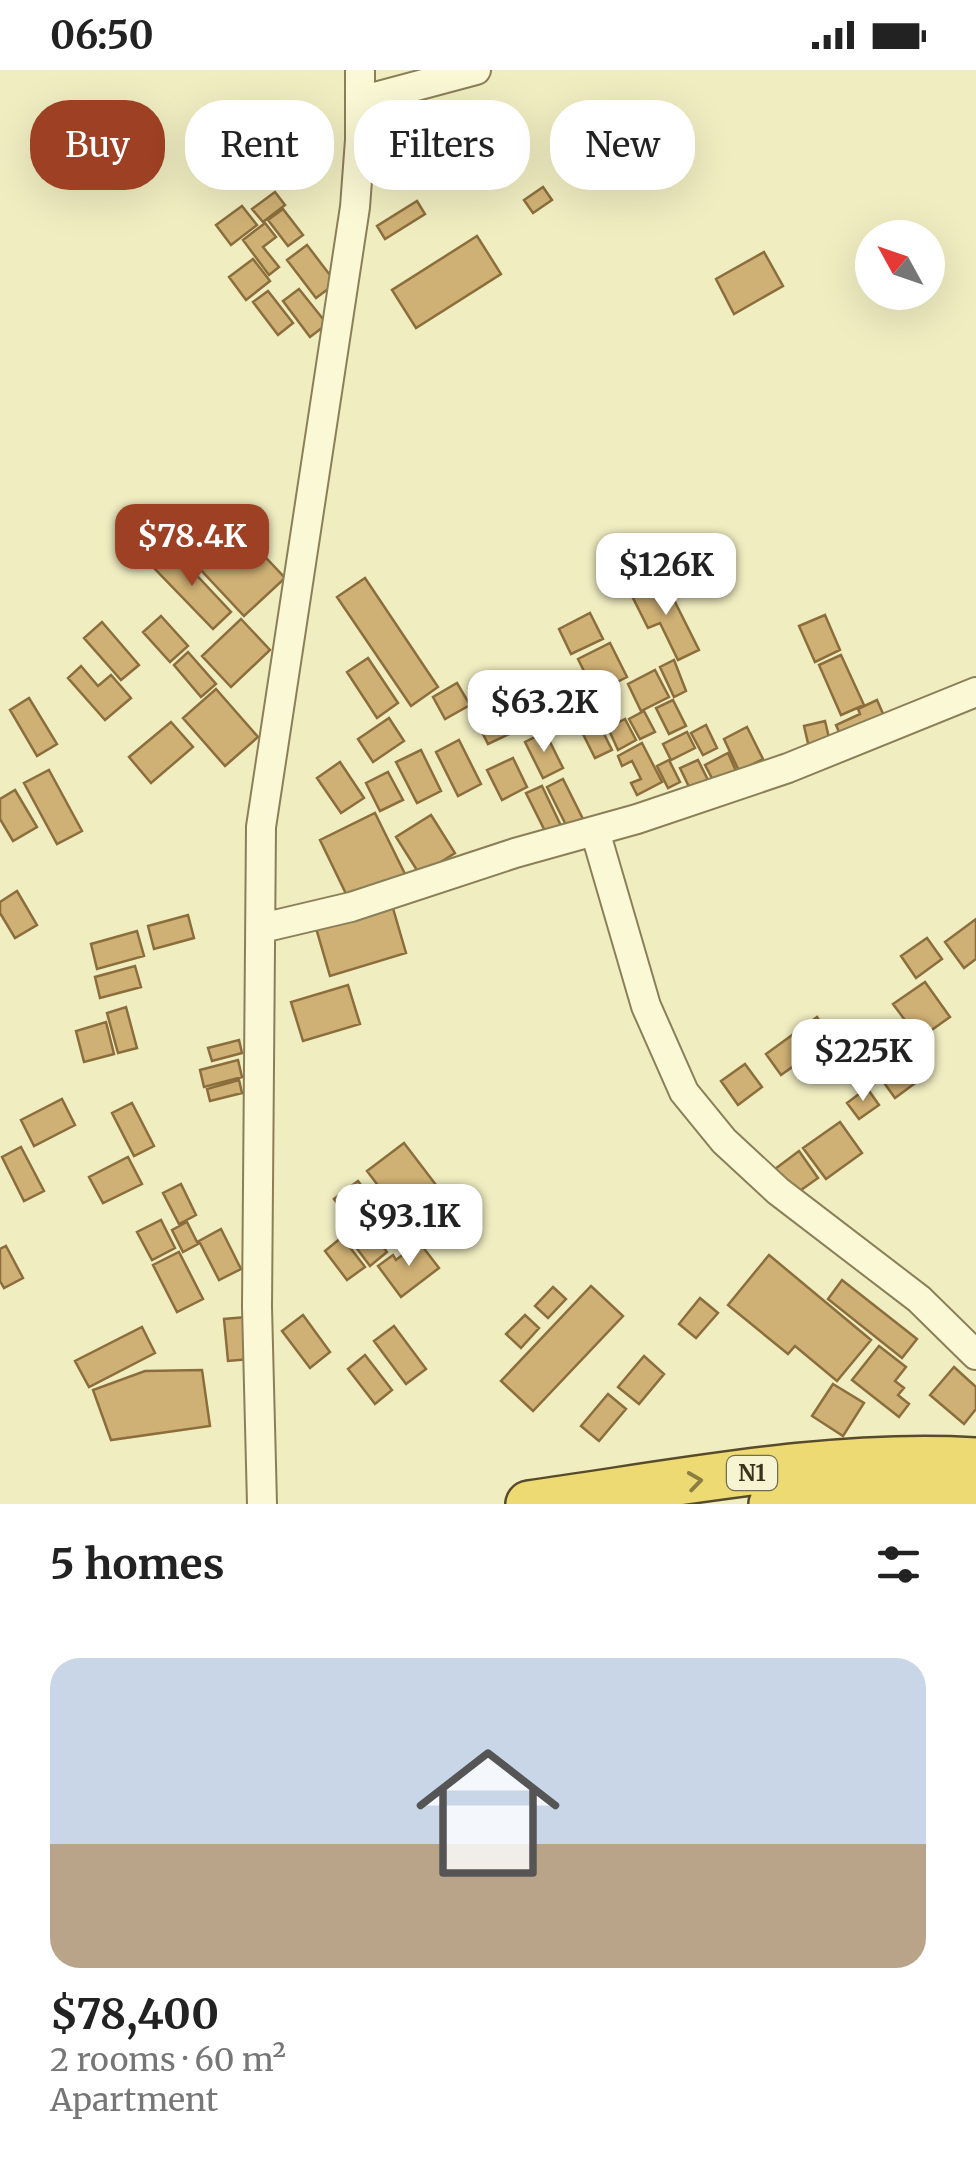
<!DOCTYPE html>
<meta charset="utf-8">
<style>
body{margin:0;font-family:Merriweather,serif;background:#f2f2f2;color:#222;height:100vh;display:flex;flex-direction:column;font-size:38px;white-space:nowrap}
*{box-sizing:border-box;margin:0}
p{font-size:32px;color:#767676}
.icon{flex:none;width:55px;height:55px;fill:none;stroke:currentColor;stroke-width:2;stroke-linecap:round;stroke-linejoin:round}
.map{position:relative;height:1434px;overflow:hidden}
.drawer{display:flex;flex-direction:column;background:#fff;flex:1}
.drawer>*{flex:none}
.top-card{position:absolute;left:30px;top:30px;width:918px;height:90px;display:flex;gap:20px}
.needle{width:65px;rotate:310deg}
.controls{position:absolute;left:855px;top:150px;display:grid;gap:20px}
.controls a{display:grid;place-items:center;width:90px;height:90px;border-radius:50%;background:#fff;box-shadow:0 10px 40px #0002;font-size:50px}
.price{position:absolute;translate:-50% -85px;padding:0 22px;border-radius:20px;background:#fff;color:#222;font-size:32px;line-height:65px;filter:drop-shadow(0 2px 5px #0008)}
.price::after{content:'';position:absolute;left:50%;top:60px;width:30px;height:22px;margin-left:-15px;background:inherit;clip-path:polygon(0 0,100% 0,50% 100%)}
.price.active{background:#9d4024;color:#fff}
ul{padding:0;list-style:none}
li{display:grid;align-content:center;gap:20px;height:530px;padding:0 50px}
li span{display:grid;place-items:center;height:310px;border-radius:30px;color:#555}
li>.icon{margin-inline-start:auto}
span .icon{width:180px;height:180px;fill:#fffc;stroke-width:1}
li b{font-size:42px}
h2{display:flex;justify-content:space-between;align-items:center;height:120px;padding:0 50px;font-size:42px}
.chip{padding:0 35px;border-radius:40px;background:#fff;box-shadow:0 10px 40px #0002;font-size:35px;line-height:90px}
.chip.active{background:#9d4024;color:#fff}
.status{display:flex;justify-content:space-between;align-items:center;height:70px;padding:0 50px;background:#fff;direction:ltr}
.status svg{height:28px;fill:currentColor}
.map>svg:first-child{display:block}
.building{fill:#d0b175;stroke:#8b6e3c;stroke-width:2.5}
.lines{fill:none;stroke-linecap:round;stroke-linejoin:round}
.minor-casing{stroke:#8b7f58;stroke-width:32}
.trunk-casing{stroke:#584b2c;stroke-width:50}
.minor{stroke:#fbf8d5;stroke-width:28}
.trunk{stroke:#edda72;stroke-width:45}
.oneway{stroke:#8b7e43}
.labels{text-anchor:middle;stroke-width:8;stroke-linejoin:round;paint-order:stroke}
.shield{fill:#f7f5d1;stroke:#736c53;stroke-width:2.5}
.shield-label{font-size:22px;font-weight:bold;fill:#3a321d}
</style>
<div class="status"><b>06:50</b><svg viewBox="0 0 49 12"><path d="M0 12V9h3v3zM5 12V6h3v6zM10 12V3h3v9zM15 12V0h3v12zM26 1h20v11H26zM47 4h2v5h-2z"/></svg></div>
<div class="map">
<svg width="976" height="1434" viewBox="0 0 976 1434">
<rect width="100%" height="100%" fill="#f0edc1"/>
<!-- building -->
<path class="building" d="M543,117L552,130L533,143L524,130Z
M275,122L285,135L263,152L252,139Z
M417,131L425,144L385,169L377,156Z
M242,136L257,155L231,175L216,155Z
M283,139L303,165L288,176L268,150Z
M265,153L276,167L263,177L279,197L269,205L243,170Z
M477,166L501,204L416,258L392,220Z
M307,175L336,213L316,228L287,190Z
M764,182L783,216L734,244L716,209Z
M253,189L270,211L246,230L229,207Z
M299,219L327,254L310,267L283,231Z
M268,221L293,253L278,265L253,232Z
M224,443L285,508L244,546L184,482Z
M173,480L231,542L213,559L154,498Z
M365,508L438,617L411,636L337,527Z
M664,510L699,580L678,590L660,553L648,558L632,526Z
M590,543L603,569L571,584L559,559Z
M825,545L840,580L815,592L799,556Z
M161,546L188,576L170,592L143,562Z
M241,549L270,580L231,617L202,586Z
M102,552L139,595L121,610L84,568Z
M610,573L627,607L595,623L578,589Z
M188,582L216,614L201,627L174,595Z
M841,585L864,635L841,645L819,595Z
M368,588L398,633L377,648L347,602Z
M674,590L686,621L674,627L660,597Z
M81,596L98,616L111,605L131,628L105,650L68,608Z
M655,600L669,627L641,641L628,614Z
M513,608L522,627L484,643L476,625Z
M457,613L470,635L445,649L433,627Z
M216,619L258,667L225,696L183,648Z
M29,628L57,674L37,686L10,640Z
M673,630L686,656L669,664L656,638Z
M877,630L887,653L844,673L836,655L860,644L858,639Z
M511,640L520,659L488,674L479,656Z
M644,641L655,662L640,669L629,649Z
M595,646L612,680L595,688L578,654Z
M389,648L404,671L373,692L358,669Z
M625,649L636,670L618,680L608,658Z
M825,651L831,676L810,682L804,656Z
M171,652L193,677L151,713L129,687Z
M706,655L717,678L703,685L691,663Z
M747,657L763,689L739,701L724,669Z
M545,662L563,698L543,708L525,672Z
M687,662L695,678L671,690L663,674Z
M459,670L481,714L458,726L436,682Z
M642,673L662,712L637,725L631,713L641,709L632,691L622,696L618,686Z
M421,680L441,721L417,733L396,692Z
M728,683L736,701L714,712L705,695Z
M513,688L527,717L502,730L487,700Z
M669,690L680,712L668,718L657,696Z
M698,690L710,714L692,723L680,698Z
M340,692L364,728L341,743L317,708Z
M49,700L82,761L57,774L24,713Z
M388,702L403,730L380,741L366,713Z
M563,709L584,751L568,759L547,717Z
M542,716L563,760L548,767L526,723Z
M15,720L37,757L13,771L0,749V729Z
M375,743L405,804L350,832L320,770Z
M431,745L455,783L420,805L396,767Z
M17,821L37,855L15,868L0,843V832Z
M392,835L406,883L330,906L316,858Z
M188,845L194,868L154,879L148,856Z
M976,849V889L964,898L945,872Z
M137,861L144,886L97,899L91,874Z
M927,868L942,889L916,908L901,886Z
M135,896L141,917L100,928L95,907Z
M925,912L950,947L919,969L893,934Z
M348,915L360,954L303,971L291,932Z
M126,937L137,978L118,983L107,943Z
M817,947L832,969L781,1005L766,984Z
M106,952L114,984L84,992L76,961Z
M239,970L242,983L212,991L208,978Z
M898,982L918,1011L895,1028L874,999Z
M238,990L242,1007L204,1017L200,1000Z
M745,994L762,1017L738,1035L721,1011Z
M239,1010L242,1023L210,1031L207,1019Z
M867,1018L879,1035L859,1049L847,1033Z
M62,1029L75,1055L34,1076L21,1050Z
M132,1033L154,1076L134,1086L112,1043Z
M840,1052L862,1083L826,1109L803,1078Z
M404,1073L449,1132L412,1160L367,1101Z
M21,1077L44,1121L24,1131L2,1087Z
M799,1081L818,1108L794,1125L775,1099Z
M128,1087L142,1114L103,1133L89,1107Z
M358,1111L376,1135L352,1153L334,1129Z
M181,1114L196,1145L179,1154L163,1123Z
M455,1137L467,1154L442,1173L429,1157Z
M161,1150L175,1178L152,1190L137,1162Z
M187,1152L198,1174L183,1182L172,1160Z
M221,1159L241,1199L219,1210L199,1171Z
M372,1163L387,1182L370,1196L355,1176Z
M342,1167L365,1197L347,1210L325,1181Z
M419,1172L439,1198L401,1227L378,1196L393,1185L396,1190Z
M6,1176L23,1208L4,1218L0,1211V1179Z
M179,1182L203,1229L177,1242L153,1195Z
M769,1185L871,1270L837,1311L795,1276L788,1284L728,1235Z
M842,1210L917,1269L902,1288L828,1229Z
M591,1216L623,1246L533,1341L501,1311Z
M553,1217L566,1229L548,1248L535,1236Z
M700,1228L718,1243L696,1268L679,1254Z
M303,1245L330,1282L310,1298L282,1261Z
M525,1245L539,1258L521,1278L506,1264Z
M246,1247L250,1289L228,1291L224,1249Z
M394,1256L426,1299L406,1314L374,1271Z
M142,1257L155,1283L89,1317L75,1291Z
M879,1276L906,1297L895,1311L904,1318L898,1325L909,1334L899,1347L852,1310Z
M365,1285L392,1320L375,1334L348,1299Z
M644,1286L664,1304L639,1334L618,1317Z
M954,1297L976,1317V1339L964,1354L930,1325Z
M202,1300L210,1356L111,1370L93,1320L145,1301Z
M833,1314L864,1333L843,1366L812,1346Z
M608,1324L626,1339L599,1371L581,1356Z"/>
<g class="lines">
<defs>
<path id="minor" d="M360,31L476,0
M595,761L646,936L684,1022L724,1071L778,1121L919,1229L976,1285
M262,858L351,837L515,783L637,749L788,698L976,622
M262,1434L257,1237L261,757L355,137L360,70V0"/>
<path id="trunk" d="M529,1434C673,1414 831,1382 976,1391
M772,1434L853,1423H976"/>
</defs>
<!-- minor casing -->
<use href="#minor" class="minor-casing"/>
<!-- trunk casing -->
<use href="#trunk" class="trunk-casing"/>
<!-- minor -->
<use href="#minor" class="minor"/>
<!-- trunk -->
<use href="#trunk" class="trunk"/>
</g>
<!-- one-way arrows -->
<defs><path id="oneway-chevron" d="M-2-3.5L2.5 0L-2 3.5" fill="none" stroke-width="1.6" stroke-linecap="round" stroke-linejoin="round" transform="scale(2.5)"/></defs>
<use class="oneway" href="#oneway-chevron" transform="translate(695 1411) rotate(-8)"/>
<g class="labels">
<!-- shield labels -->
<rect class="shield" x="727" y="1386" width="50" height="34" rx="8"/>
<g class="shield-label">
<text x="752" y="1411">N1</text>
</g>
</g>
</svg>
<div class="controls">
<a><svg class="needle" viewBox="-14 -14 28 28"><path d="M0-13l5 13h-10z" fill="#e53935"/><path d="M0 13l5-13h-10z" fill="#767676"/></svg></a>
</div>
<b class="price active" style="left:192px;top:519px">$78.4K</b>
<b class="price" style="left:666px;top:548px">$126K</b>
<b class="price" style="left:544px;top:685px">$63.2K</b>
<b class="price" style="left:863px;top:1034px">$225K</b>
<b class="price" style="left:409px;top:1199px">$93.1K</b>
<div class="top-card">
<a class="chip active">Buy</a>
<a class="chip">Rent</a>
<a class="chip">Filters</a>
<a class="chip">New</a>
</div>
</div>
<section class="drawer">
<h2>5 homes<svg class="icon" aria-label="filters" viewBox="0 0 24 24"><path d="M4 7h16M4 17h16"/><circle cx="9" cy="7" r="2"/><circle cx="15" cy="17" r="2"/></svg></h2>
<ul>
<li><span style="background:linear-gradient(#c9d6e8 60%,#b9a48a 0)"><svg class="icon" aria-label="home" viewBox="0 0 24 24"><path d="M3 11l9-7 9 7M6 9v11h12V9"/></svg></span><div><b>$78,400</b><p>2 rooms · 60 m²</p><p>Apartment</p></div></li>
</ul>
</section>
